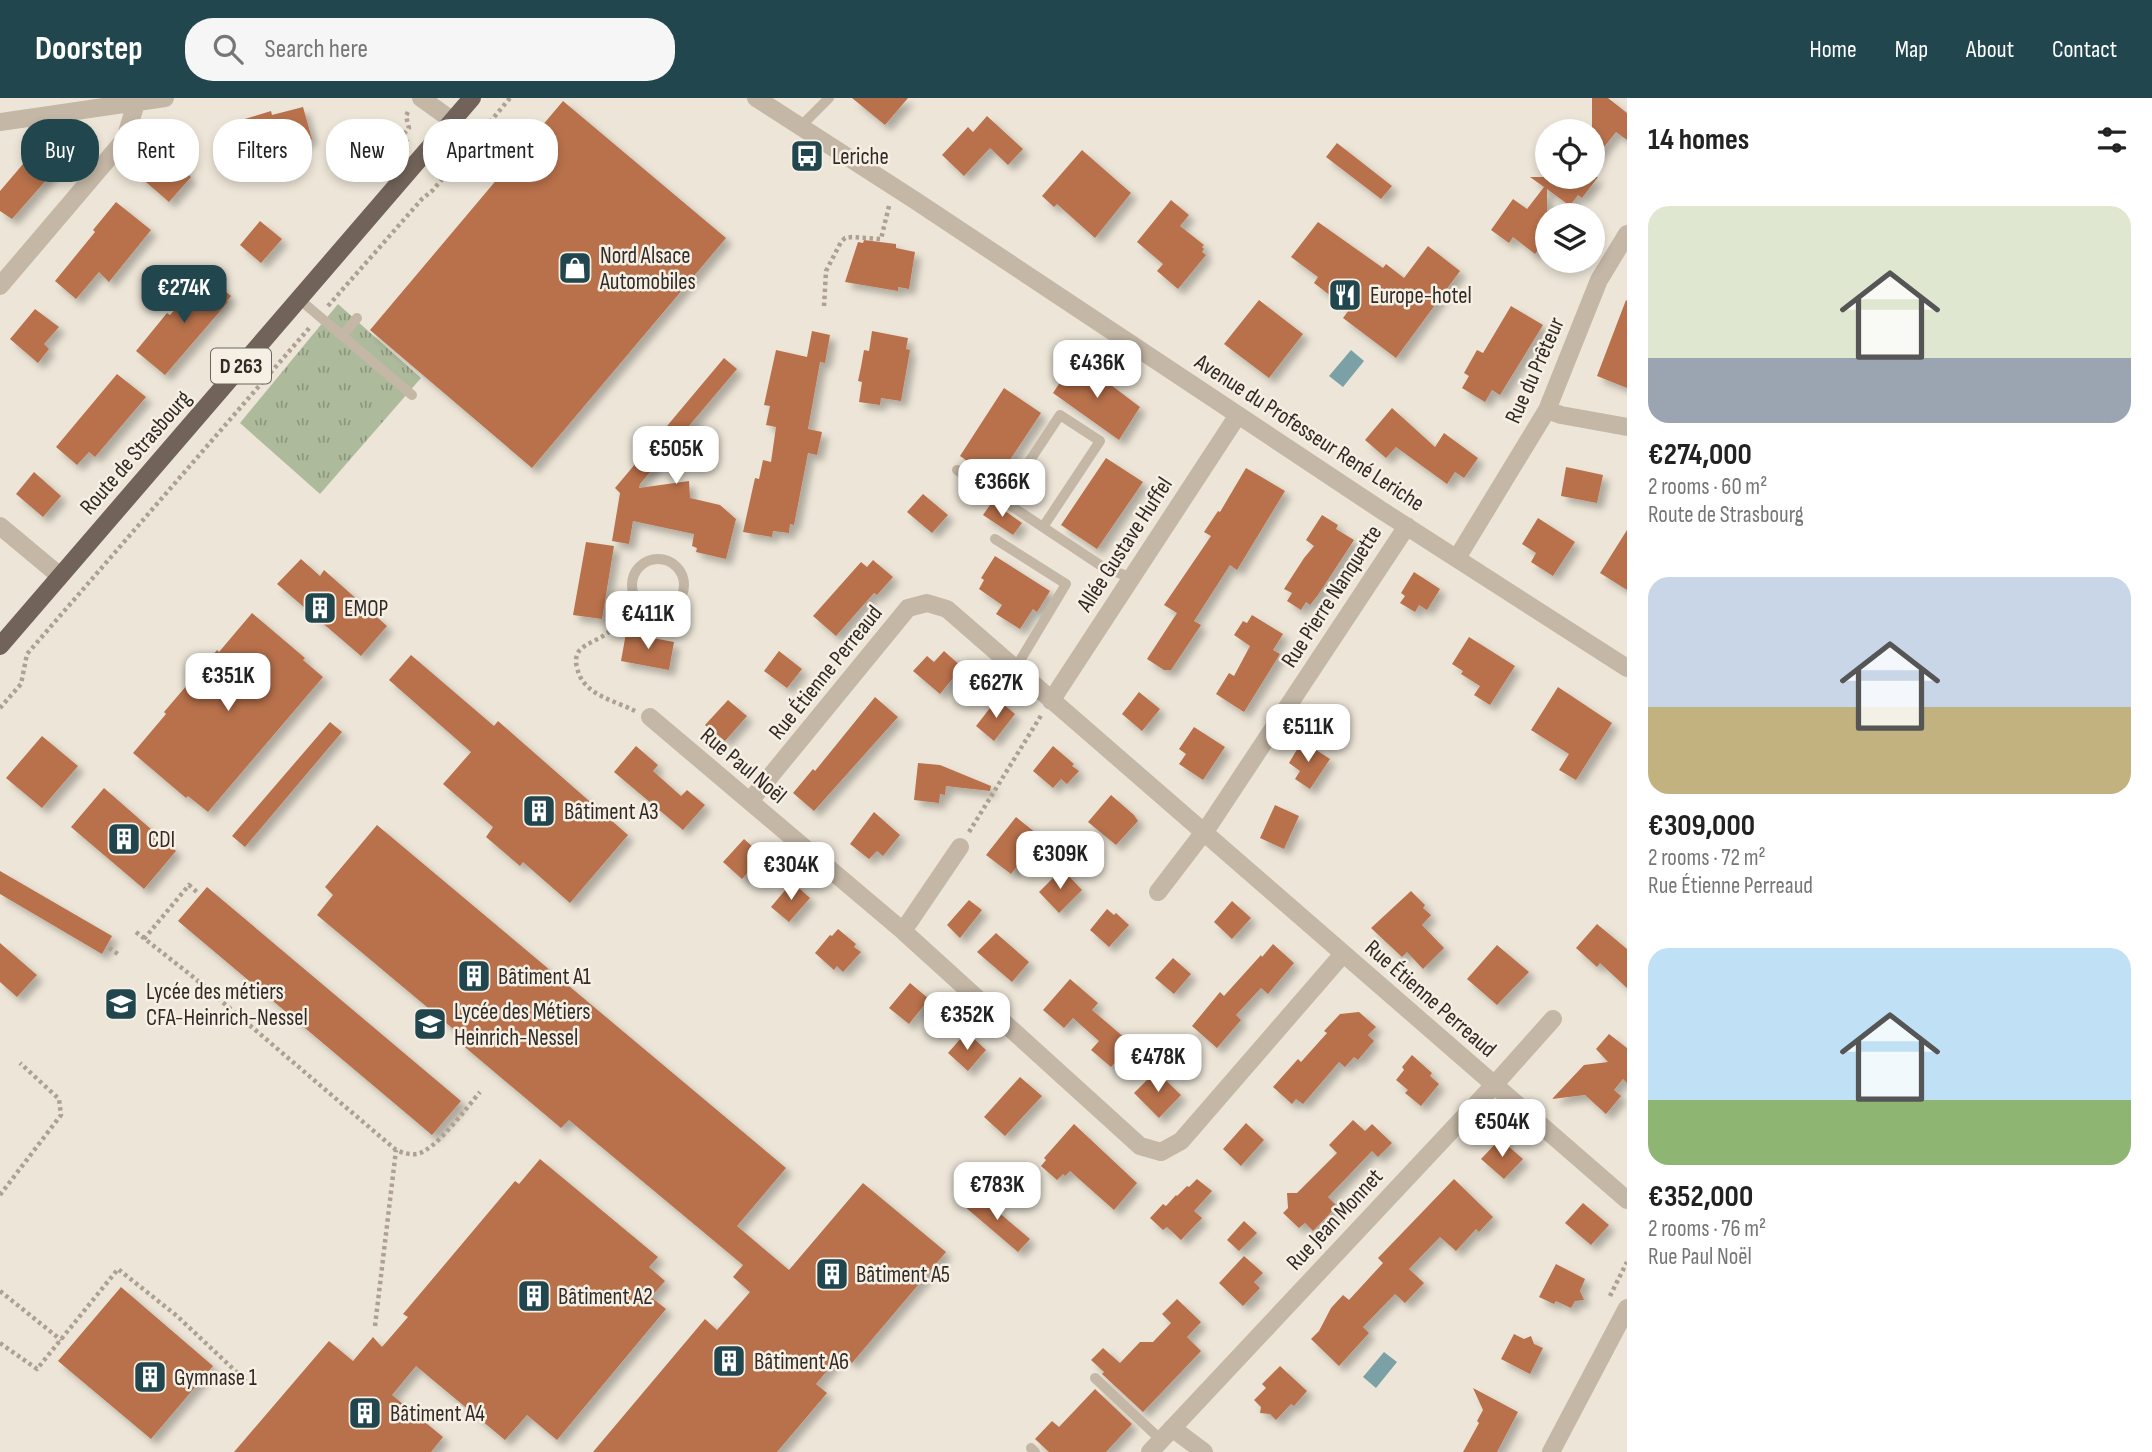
<!DOCTYPE html>
<meta charset="utf-8">
<style>
body{margin:0;font-family:"Sofia Sans Condensed",sans-serif;background:#f6f6f6;color:#222;height:100vh;display:flex;flex-direction:column;font-size:26px;white-space:nowrap}
*{box-sizing:border-box;margin:0}
p{font-size:23px;color:#767676}
.icon{flex:none;width:38px;height:38px;fill:none;stroke:currentColor;stroke-width:2;stroke-linecap:round;stroke-linejoin:round}
.map{position:relative;flex:1;overflow:hidden}
.drawer{display:flex;flex-direction:column;background:#fff;width:525px}
.drawer>*{flex:none}
.banner{position:absolute;left:21px;top:21px;width:665px;height:63px;display:flex;gap:14px}
.fabs{position:absolute;left:1535px;top:21px;display:grid;gap:14px}
.fabs a{display:grid;place-items:center;width:70px;height:70px;border-radius:50%;background:#fff;box-shadow:0 4px 10px #0003;font-size:35px}
.price{position:absolute;translate:-50% -60px;padding:0 16px;border-radius:14px;background:#fff;color:#222;font-size:23px;line-height:46px;filter:drop-shadow(0 2px 4px #0008)}
.price::after{content:'';position:absolute;left:50%;top:42px;width:21px;height:16px;margin-left:-10px;background:inherit;clip-path:polygon(0 0,100% 0,50% 100%)}
.price.active{background:#21464d;color:#fff}
ul{padding:0;list-style:none}
li{display:grid;align-content:center;gap:14px;height:371px;padding:0 21px}
li span{display:grid;place-items:center;height:217px;border-radius:21px;color:#555}
li>.icon{margin-inline-start:auto}
span .icon{width:126px;height:126px;fill:#fffc;stroke-width:1}
li b{font-size:30px}
h2{display:flex;justify-content:space-between;align-items:center;height:84px;padding:0 21px;font-size:30px}
.tag{padding:0 24px;border-radius:28px;background:#fff;box-shadow:0 4px 10px #0003;font-size:24px;line-height:63px}
.tag.active{background:#21464d;color:#fff}
header{display:flex;align-items:center;gap:42px;box-sizing:border-box;height:98px;padding:0 35px;background:#21464d;color:#fff}
header strong{font-size:33px}
nav{display:flex;gap:38px;margin-inline-start:auto;font-size:24px}
.search{width:490px;height:63px;background:#f6f6f6;display:flex;align-items:center;gap:18px;box-sizing:border-box;padding:0 24px;border-radius:28px;color:#767676;font-size:26px}
main{display:flex;flex:1;min-height:0}
.map>svg:first-child{display:block}
.grass{fill:url(#grass-tufts)}
.water{fill:#7ba1a7}
.building{fill:#b8714c;filter:url(#shadow)}
.lines{fill:none;stroke-linecap:round;stroke-linejoin:round}
.path{stroke:#afa191;stroke-width:4.5;stroke-dasharray:3.5 3.5;stroke-linecap:butt}
.service{stroke:#c4b7a6;stroke-width:10}
.minor{stroke:#c4b7a6;stroke-width:18}
.primary{stroke:#716359;stroke-width:18}
.labels{text-anchor:middle;stroke-width:5;stroke-linejoin:round;paint-order:stroke}
.shield{fill:#f6efe4;stroke:#6c655f;stroke-width:2}
.shield-label{font-size:21px;font-weight:bold;fill:#312a26}
.poi-label{font-size:23px;fill:#312a26;stroke:#f6efe4;text-anchor:start}
.street-label{font-size:23px;fill:#312a26;stroke:#f6efe4}
</style>
<header>
<strong>Doorstep</strong>
<div class="search"><svg class="icon" aria-label="search" viewBox="0 0 24 24"><circle cx="10" cy="10" r="6"/><path d="M15 15l6 6"/></svg>Search here</div>
<nav><a>Home</a><a>Map</a><a>About</a><a>Contact</a></nav>
</header>
<main>
<div class="map">
<svg width="1627" height="1354" viewBox="0 0 1627 1354">
<defs>
<pattern id="grass-tufts" width="24" height="20" patternUnits="userSpaceOnUse" patternTransform="scale(1.75)"><rect width="24" height="20" fill="#adba9b"/><path d="M3 7l-1-3M5 7V3M7 7l1-3M15 17l-1-3M17 17v-4M19 17l1-3" fill="none" stroke="#8d977e"/></pattern>
<filter id="shadow"><feDropShadow dx="6" dy="6" stdDeviation="3.5" flood-color="#0004"/></filter>
</defs>
<rect width="100%" height="100%" fill="#ede6d8"/>
<!-- grass -->
<path class="grass" d="M338,206L421,280L320,396L240,325Z"/>
<!-- water -->
<path class="water" d="M1351,252L1364,263L1343,289L1329,278Z
M1384,1254L1397,1264L1376,1290L1363,1279Z"/>
<!-- building -->
<path class="building" d="M852,0H908L885,27Z
M1592,0H1608L1627,15V42L1616,34L1592,64Z
M563,3L726,140L532,370L370,232Z
M303,9L312,41L290,48L293,59L276,64L274,57L247,65L235,24L271,13L272,17Z
M987,18L1023,51L1008,67L990,50L964,78L942,57L968,29L973,34Z
M41,45L63,63L12,121L0,113V93Z
M1337,45L1392,88L1381,101L1326,59Z
M165,47L186,65L181,70L191,79L169,104L139,78Z
M1082,52L1131,95L1095,140L1057,106L1054,109L1042,98Z
M1530,79H1598L1582,100L1578,97L1570,108L1547,91V140L1535,156L1513,139L1509,145L1491,132L1513,101L1527,111L1544,89Z
M1171,102L1189,117L1180,128L1204,147L1202,149L1204,151L1202,154L1206,157L1178,191L1157,173L1163,166L1137,144Z
M116,104L151,132L109,184L99,174L76,201L55,183L95,134L93,132Z
M260,123L282,141L261,165L240,147Z
M1318,124L1383,170L1386,166L1404,180L1428,148L1460,173L1396,260L1343,220L1349,212L1314,185L1318,179L1291,159Z
M864,142L896,146V150L915,154L909,191L898,189V193L845,184L858,144L863,145Z
M206,177L231,198L227,203L228,204L165,277L136,253L167,215L170,217Z
M1259,202L1303,236L1269,280L1224,246Z
M1626,202L1627,203V290L1597,278Z
M1511,208L1543,227L1500,297L1492,292L1485,304L1462,290L1469,278L1464,275L1477,252L1483,255Z
M35,211L59,229L44,246L49,251L38,265L10,241Z
M812,233L830,237L825,265L820,264L808,331L822,334L817,357L808,355L794,427L790,426L789,435L773,433L772,439L743,434L755,380L759,381L763,362L771,364L776,329L766,327L770,308L764,307L776,252L807,259Z
M872,233L908,240L906,251L910,252L901,303L881,300L880,307L859,304L862,284L858,283L861,269L864,252L869,253Z
M724,260L737,271L640,386L639,390L689,383L690,400L720,407L736,421L726,461L696,454L697,450L692,448L694,436L633,423L629,446L612,443L620,395L615,390Z
M1074,263L1094,277L1095,275L1140,309L1119,342L1053,295Z
M117,276L146,299L95,359L89,354L77,367L56,349Z
M1004,290L1041,315L996,383L960,358Z
M1392,310L1435,349L1444,335L1478,360L1464,380L1455,374L1447,386L1396,349L1386,360L1365,342Z
M1106,360L1143,384L1097,451L1061,427Z
M1566,369L1603,377L1597,405L1561,398Z
M1246,370L1285,393L1237,472L1230,467L1194,523L1201,527L1171,572H1164L1147,561L1177,515L1164,507L1211,438L1204,434L1218,413L1220,414Z
M34,374L61,398L43,419L16,396Z
M923,396L948,417L932,435L907,414Z
M992,404L1022,425L1013,437L983,417Z
M1322,417L1338,427L1336,431L1354,442L1318,497L1310,507L1306,504L1301,512L1287,503L1292,495L1284,491L1304,460L1314,448L1306,442Z
M1538,420L1575,444L1553,478L1531,464L1536,455L1522,446Z
M1627,432V492L1600,475Z
M586,444L614,448L602,521L573,517Z
M995,458L1050,493L1037,514L1033,511L1020,531L996,516L1002,507L979,491L984,482L981,480Z
M301,461L320,478L324,472L387,528L361,558L277,486Z
M873,462L893,479L877,497L874,495L836,538L813,518L861,464L867,469Z
M1414,474L1440,491L1427,512L1419,507L1415,514L1400,505L1405,498L1401,495Z
M252,515L305,560L303,562L323,579L208,714L188,698L186,700L133,655L166,616L164,614L217,552L219,554Z
M1252,517L1283,536L1273,552L1280,556L1244,614L1216,596L1229,575L1234,578L1250,548L1234,537L1243,523L1247,525Z
M626,535L674,544L669,572L621,563Z
M1469,539L1515,568L1490,607L1474,597L1480,588L1461,576L1463,573L1452,566Z
M779,553L802,571L787,590L764,573Z
M944,553L962,569L940,596L913,573L927,558L934,564Z
M411,557L494,628L498,623L628,737L570,805L523,764L520,768L486,739L493,729L443,686L471,654L389,582Z
M1558,589L1612,625L1576,682L1559,672L1569,656L1531,632Z
M1139,594L1160,611L1142,633L1122,616Z
M875,599L898,619L814,713L793,695L813,671L815,673Z
M997,601L1015,616L994,643L976,628Z
M728,602L747,618L725,643L705,627Z
M330,624L342,634L245,749L232,738Z
M1194,629L1225,649L1203,682L1179,666L1186,656L1179,651Z
M42,638L78,668L42,710L6,680Z
M1302,643L1330,661L1310,691L1295,681L1300,673L1289,665Z
M636,648L658,667L653,673L681,698L687,692L705,707L683,732L614,674Z
M1053,648L1074,666L1072,668L1079,673L1067,686L1061,681L1053,690L1033,673Z
M918,665L940,667L991,688L990,693L946,688L945,697L940,696L939,705L914,702Z
M104,690L176,753L144,791L71,729Z
M1111,697L1134,717L1138,723L1116,747L1088,724Z
M1275,707L1299,718L1284,751L1260,740Z
M874,714L900,737L883,758L877,753L869,761L850,746Z
M1016,719L1037,736L1028,746L1032,749L1011,776L986,757Z
M377,727L786,1070L737,1128L789,1172L863,1085L946,1154L852,1265L841,1256L816,1286L827,1295L777,1354H593L705,1221L717,1232L750,1194L733,1179L743,1167L569,1022L561,1030L460,945L464,940L317,817L333,797L325,789Z
M744,741L763,758L742,781L723,764Z
M1062,771L1082,792L1059,815L1039,794Z
M0,773L112,838L102,856L0,796Z
M792,784L810,800L789,824L771,809Z
M207,789L461,1003L432,1037L178,823Z
M1411,793L1425,807L1423,810L1431,817L1422,827L1444,850L1423,871L1407,854L1402,859L1371,830Z
M969,802L982,812L960,840L947,827Z
M1232,803L1251,820L1232,841L1214,824Z
M1107,811L1114,817L1116,815L1129,827L1109,849L1090,832Z
M1597,826L1627,851V890L1600,865L1597,869L1576,850Z
M838,831L856,846L854,849L861,854L843,874L837,868L834,872L815,855L830,837L832,838Z
M996,835L1029,864L1012,884L977,854Z
M0,845L37,877L17,899L0,884Z
M1273,846L1294,865L1268,896L1261,890L1236,917L1241,922L1217,950L1192,928L1220,894L1224,898L1261,857L1262,859Z
M1497,847L1529,874L1497,907L1467,881Z
M1173,860L1191,876L1174,896L1155,880Z
M1070,881L1098,905L1092,912L1132,946L1111,969L1091,952L1099,943L1073,920L1064,930L1043,912Z
M910,885L929,901L909,926L889,910Z
M1359,914L1376,929L1368,937L1374,943L1358,962L1354,959L1345,969L1339,964L1303,1006L1296,1001L1292,1006L1273,989L1298,961L1301,964L1327,935L1324,933L1340,916Z
M968,935L986,952L968,973L948,955L962,939L964,940Z
M1609,936L1627,950V985L1623,981L1614,992L1621,998L1606,1016L1585,997L1552,1001L1584,967L1608,964L1596,951Z
M1412,957L1432,975L1430,978L1439,986L1421,1008L1405,995L1408,992L1396,982L1404,972L1402,969Z
M1156,973L1181,997L1159,1020L1134,995Z
M1020,979L1042,998L1005,1038L984,1019Z
M1353,1022L1365,1033L1372,1026L1392,1045L1378,1059L1372,1053L1328,1099L1337,1108L1313,1133L1305,1125L1299,1130L1283,1115L1288,1110L1287,1095H1297L1337,1055L1329,1047Z
M1246,1025L1264,1042L1241,1068L1223,1051Z
M1074,1026L1137,1085L1114,1112L1070,1073L1065,1078L1063,1076L1057,1082L1041,1068L1046,1062L1044,1060Z
M1500,1041L1523,1061L1504,1081L1481,1061Z
M540,1061L658,1159L649,1169L665,1183L651,1199L666,1211L557,1342L527,1317L505,1342L416,1268L392,1297L443,1339L431,1354H234L329,1243L353,1263L373,1239L382,1249L408,1219L403,1216L515,1083L519,1086Z
M1197,1081L1212,1093L1194,1113L1202,1120L1181,1142L1167,1129L1163,1132L1150,1120L1163,1106L1166,1108L1176,1097L1177,1098L1187,1088L1189,1089Z
M1454,1081L1493,1119L1479,1134L1476,1131L1456,1153L1440,1139L1409,1171L1424,1185L1405,1205L1395,1196L1363,1229L1369,1235L1339,1268L1311,1241L1319,1233L1331,1210L1343,1197L1349,1202L1383,1165L1378,1160Z
M976,1095L1030,1141L1018,1154L964,1108Z
M1583,1105L1609,1127L1591,1147L1565,1125Z
M1244,1123L1257,1135L1239,1153L1227,1142Z
M1244,1158L1263,1175L1254,1184L1260,1190L1243,1208L1219,1185Z
M1556,1166L1585,1181L1580,1193L1584,1202L1575,1203L1571,1210L1556,1203L1554,1206L1539,1199Z
M121,1189L213,1268L151,1341L58,1263Z
M1177,1201L1201,1224L1187,1239L1201,1253L1143,1314L1102,1276L1104,1274L1091,1262L1103,1250L1120,1265L1140,1244H1153L1171,1225L1162,1216Z
M1514,1236L1524,1241L1531,1238L1534,1246L1543,1250L1530,1276L1501,1261Z
M1280,1268L1307,1293L1294,1308L1291,1306L1276,1322L1270,1316L1260,1315L1261,1309L1254,1302L1266,1290L1262,1286Z
M1473,1290L1518,1314L1497,1354H1463L1479,1325L1477,1323L1483,1312Z
M1095,1291L1132,1326L1106,1354H1049L1035,1341L1052,1323L1059,1329Z"/>
<g class="lines">
<!-- path -->
<path class="path" d="M408,14L406,18L409,30L402,38L408,44
M328,208L422,101L433,92L510,0
M824,208L826,173L841,144L845,140L852,139L881,141L889,108
M0,610L21,586L27,556L311,228
M635,613C614,602 582,597 577,569C575,563 576,558 579,553C587,544 602,541 611,532C621,524 629,513 637,504
M969,734L1042,616
M136,834L192,878L396,1052C403,1055 410,1057 417,1056C436,1052 467,1009 480,994
M144,841L189,787L199,796
M109,850L118,856
M0,1097L61,1017L59,1001L20,965
M0,1193L61,1242
M1610,1198L1627,1164
M375,1228L396,1052
M0,1245L37,1271L118,1171L177,1218L246,1283"/>
<!-- service -->
<path class="service" d="M801,28L829,0
M299,201L412,297
M342,238L357,220
M957,372L1103,469L1132,480
M1003,403L1060,317L1100,343L1043,429
M995,441L1066,486L1015,571
M632 487a26 26 0 1 1 52 0a26 26 0 1 1-52 0Z
M1095,1280L1161,1342
M1031,1350L1035,1354"/>
<!-- minor -->
<path class="minor" d="M421,0L453,23
M756,0L916,103L1381,412L1627,570
M0,24L165,0
M0,188L125,41L136,5
M1547,312L1561,317L1627,329
M0,428L60,478
M1457,460L1547,312L1599,182L1627,136
M1051,603L1238,317
M650,619L903,833L1140,1048L1161,1054L1181,1043L1343,856
M750,703L908,510L927,505L947,511L1627,1102
M1158,794L1210,726L1407,428
M903,833L960,749
M1172,1330L1204,1354
M1150,1354L1495,986L1553,921
M1551,1354L1627,1210"/>
<!-- primary -->
<path class="primary" d="M0,548L472,0"/>
</g>
<!-- icons -->
<defs>
<symbol id="bus-square" viewBox="-11 -11 22 22"><rect x="-9" y="-9" width="18" height="18" rx="4" fill="#21464d" stroke="#f6efe4"/><path d="M-5-6H5V4H4V6H2V4H-2V6H-4V4H-5ZM-3.5-4V0h7V-4ZM-3.5 1.2v1.5H-2V1.2ZM2 1.2v1.5H3.5V1.2Z" fill="#fff"/></symbol>
<symbol id="shop-square" viewBox="-11 -11 22 22"><rect x="-9" y="-9" width="18" height="18" rx="4" fill="#21464d" stroke="#f6efe4"/><path d="M-5-2.5h2.3a2.7 3.5 0 0 1 5.4 0H5L5.5 6h-11ZM-1.5-2.5h3a1.5 2.3 0 0 0-3 0Z" fill="#fff"/></symbol>
<symbol id="restaurant-square" viewBox="-11 -11 22 22"><rect x="-9" y="-9" width="18" height="18" rx="4" fill="#21464d" stroke="#f6efe4"/><path d="M-5-6h1v4h1v-4h1v4h1v-4h1v5L-1.5 .5V6h-2V.5L-5-1ZM5-6V6H3V1.5H1.5Q1.5-4 5-6Z" fill="#fff"/></symbol>
<symbol id="building-square" viewBox="-11 -11 22 22"><rect x="-9" y="-9" width="18" height="18" rx="4" fill="#21464d" stroke="#f6efe4"/><path d="M-4-6H4V6H1V3H-1V6H-4ZM-2.5-4.3h1.7v1.8h-1.7ZM.8-4.3h1.7v1.8H.8ZM-2.5-1h1.7V.8h-1.7ZM.8-1h1.7V.8H.8Z" fill="#fff"/></symbol>
<symbol id="school-square" viewBox="-11 -11 22 22"><rect x="-9" y="-9" width="18" height="18" rx="4" fill="#21464d" stroke="#f6efe4"/><path d="M0-5L7-2L0 1L-7-2ZM-4 1L0 2.5L4 1V4Q0 6-4 4Z" fill="#fff"/></symbol>
</defs>
<g fill-rule="evenodd">
<use href="#bus-square" x="788" y="39" width="38" height="38"/>
<use href="#shop-square" x="556" y="151" width="38" height="38"/>
<use href="#restaurant-square" x="1326" y="178" width="38" height="38"/>
<use href="#building-square" x="301" y="491" width="38" height="38"/>
<use href="#building-square" x="520" y="694" width="38" height="38"/>
<use href="#building-square" x="105" y="722" width="38" height="38"/>
<use href="#building-square" x="455" y="859" width="38" height="38"/>
<use href="#school-square" x="102" y="887" width="38" height="38"/>
<use href="#school-square" x="411" y="907" width="38" height="38"/>
<use href="#building-square" x="813" y="1157" width="38" height="38"/>
<use href="#building-square" x="515" y="1179" width="38" height="38"/>
<use href="#building-square" x="710" y="1244" width="38" height="38"/>
<use href="#building-square" x="131" y="1260" width="38" height="38"/>
<use href="#building-square" x="346" y="1296" width="38" height="38"/>
</g>
<g class="labels">
<!-- shield labels -->
<rect class="shield" x="211" y="250.5" width="60" height="35" rx="5"/>
<g class="shield-label">
<text x="241" y="275">D 263</text>
</g>
<!-- poi labels -->
<g class="poi-label">
<text x="832" y="66">Leriche</text>
<text x="600" y="165">Nord Alsace<tspan x="600" dy="26">Automobiles</tspan></text>
<text x="1370" y="205">Europe-hotel</text>
<text x="344" y="518">EMOP</text>
<text x="564" y="721">Bâtiment A3</text>
<text x="148" y="749">CDI</text>
<text x="498" y="886">Bâtiment A1</text>
<text x="146" y="901">Lycée des métiers<tspan x="146" dy="26">CFA-Heinrich-Nessel</tspan></text>
<text x="454" y="921">Lycée des Métiers<tspan x="454" dy="26">Heinrich-Nessel</tspan></text>
<text x="856" y="1184">Bâtiment A5</text>
<text x="558" y="1206">Bâtiment A2</text>
<text x="754" y="1271">Bâtiment A6</text>
<text x="174" y="1287">Gymnase 1</text>
<text x="390" y="1323">Bâtiment A4</text>
</g>
<!-- street labels -->
<g class="street-label">
<text transform="translate(1534 272) rotate(-66)" y="8">Rue du Prêteur</text>
<text transform="translate(1310 334) rotate(33)" y="8">Avenue du Professeur René Leriche</text>
<text transform="translate(135 354) rotate(-49)" y="8">Route de Strasbourg</text>
<text transform="translate(1124 446) rotate(-57)" y="8">Allée Gustave Huffel</text>
<text transform="translate(1331 498) rotate(-57)" y="8">Rue Pierre Nanquette</text>
<text transform="translate(825 574) rotate(-51)" y="8">Rue Étienne Perreaud</text>
<text transform="translate(744 667) rotate(40)" y="8">Rue Paul Noël</text>
<text transform="translate(1431 900) rotate(41)" y="8">Rue Étienne Perreaud</text>
<text transform="translate(1334 1121) rotate(-47)" y="8">Rue Jean Monnet</text>
</g>
</g>
</svg>
<div class="fabs">
<a><svg class="icon" aria-label="locate" viewBox="0 0 24 24"><circle cx="12" cy="12" r="6"/><path d="M12 2v4M12 18v4M2 12h4M18 12h4"/></svg></a>
<a><svg class="icon" aria-label="layers" viewBox="0 0 24 24"><path d="M12 4l9 5-9 5-9-5zM3 14l9 5 9-5"/></svg></a>
</div>
<b class="price active" style="left:184px;top:227px">€274K</b>
<b class="price" style="left:1097px;top:302px">€436K</b>
<b class="price" style="left:676px;top:388px">€505K</b>
<b class="price" style="left:1002px;top:421px">€366K</b>
<b class="price" style="left:648px;top:553px">€411K</b>
<b class="price" style="left:228px;top:615px">€351K</b>
<b class="price" style="left:996px;top:622px">€627K</b>
<b class="price" style="left:1308px;top:666px">€511K</b>
<b class="price" style="left:1060px;top:793px">€309K</b>
<b class="price" style="left:791px;top:804px">€304K</b>
<b class="price" style="left:967px;top:954px">€352K</b>
<b class="price" style="left:1158px;top:996px">€478K</b>
<b class="price" style="left:1502px;top:1061px">€504K</b>
<b class="price" style="left:997px;top:1124px">€783K</b>
<div class="banner">
<a class="tag active">Buy</a>
<a class="tag">Rent</a>
<a class="tag">Filters</a>
<a class="tag">New</a>
<a class="tag">Apartment</a>
</div>
</div>
<section class="drawer">
<h2>14 homes<svg class="icon" aria-label="filters" viewBox="0 0 24 24"><path d="M4 7h16M4 17h16"/><circle cx="9" cy="7" r="2"/><circle cx="15" cy="17" r="2"/></svg></h2>
<ul>
<li><span style="background:linear-gradient(#dfe7d0 70%,#9aa5b1 0)"><svg class="icon" aria-label="home" viewBox="0 0 24 24"><path d="M3 11l9-7 9 7M6 9v11h12V9"/></svg></span><div><b>€274,000</b><p>2 rooms · 60 m²</p><p>Route de Strasbourg</p></div></li>
<li><span style="background:linear-gradient(#c9d6e8 60%,#c2b280 0)"><svg class="icon" aria-label="home" viewBox="0 0 24 24"><path d="M3 11l9-7 9 7M6 9v11h12V9"/></svg></span><div><b>€309,000</b><p>2 rooms · 72 m²</p><p>Rue Étienne Perreaud</p></div></li>
<li><span style="background:linear-gradient(#bfe0f5 70%,#8fb573 0)"><svg class="icon" aria-label="home" viewBox="0 0 24 24"><path d="M3 11l9-7 9 7M6 9v11h12V9"/></svg></span><div><b>€352,000</b><p>2 rooms · 76 m²</p><p>Rue Paul Noël</p></div></li>
</ul>
</section>
</main>
